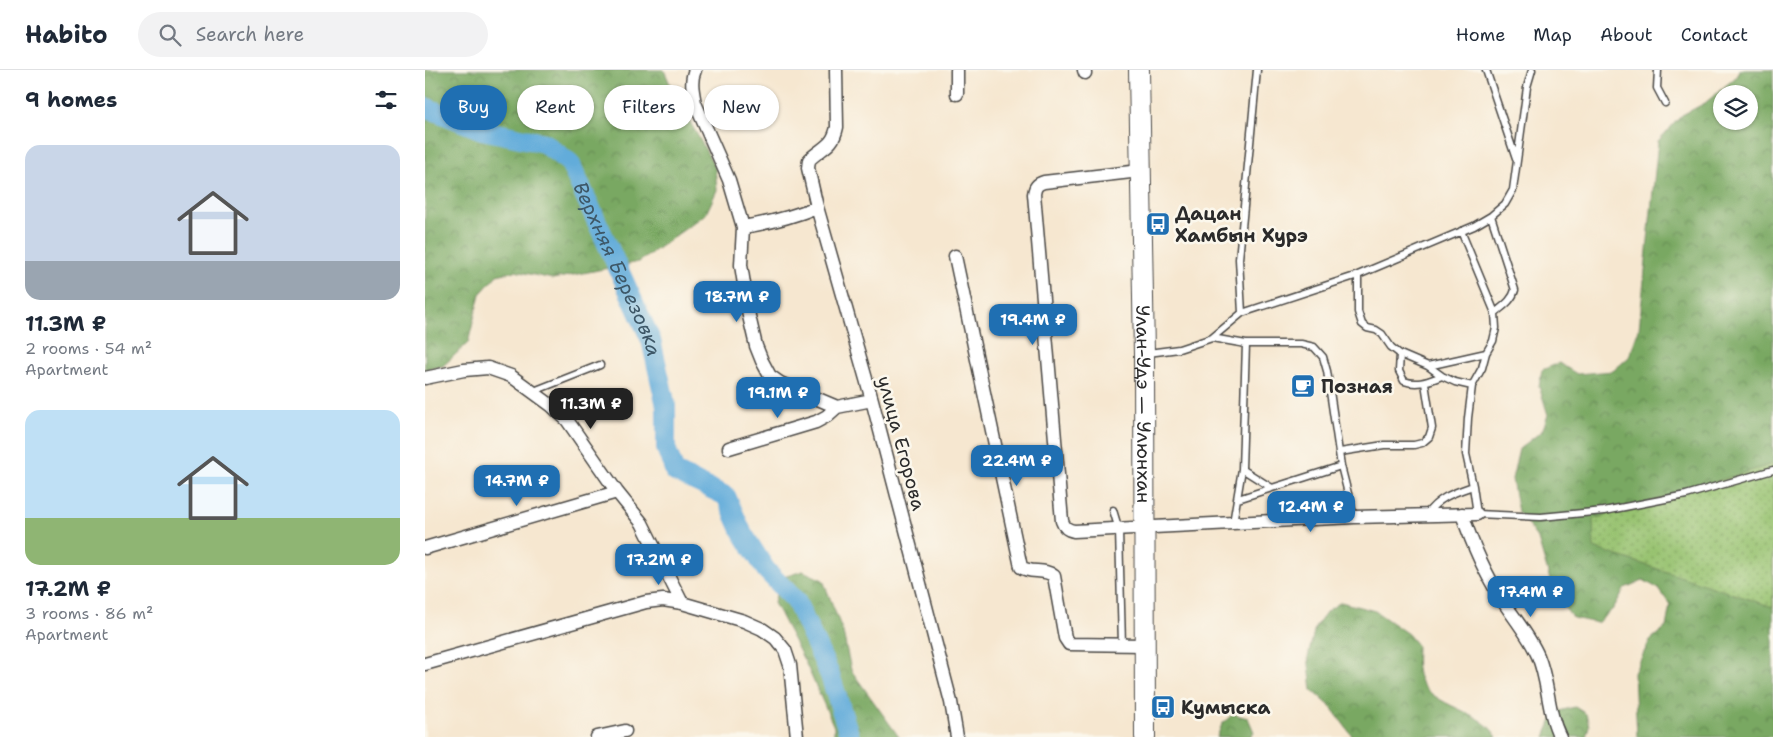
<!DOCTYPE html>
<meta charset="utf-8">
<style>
body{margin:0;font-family:"Shantell Sans",sans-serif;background:#f2f2f3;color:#1f2937;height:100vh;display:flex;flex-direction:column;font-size:19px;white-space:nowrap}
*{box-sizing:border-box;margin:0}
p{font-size:16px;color:#747a83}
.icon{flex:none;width:28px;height:28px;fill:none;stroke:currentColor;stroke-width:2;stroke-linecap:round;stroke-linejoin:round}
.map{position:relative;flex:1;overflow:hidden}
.details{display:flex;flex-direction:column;background:#fff;width:425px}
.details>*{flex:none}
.guide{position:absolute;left:15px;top:15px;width:475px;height:45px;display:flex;gap:10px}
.controls{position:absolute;left:1288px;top:15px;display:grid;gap:10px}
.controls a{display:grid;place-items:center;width:45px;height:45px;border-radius:50%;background:#fff;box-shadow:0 1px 4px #0004;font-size:25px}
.price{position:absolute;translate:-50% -42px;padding:0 11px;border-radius:10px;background:#1f6fb2;color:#fff;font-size:16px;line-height:32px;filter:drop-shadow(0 1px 2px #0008)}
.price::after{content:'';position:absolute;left:50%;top:30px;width:15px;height:11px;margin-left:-8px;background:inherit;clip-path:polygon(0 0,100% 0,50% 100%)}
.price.current{background:#222;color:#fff}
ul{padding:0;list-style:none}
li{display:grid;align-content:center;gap:10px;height:265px;padding:0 25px}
li span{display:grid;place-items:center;height:155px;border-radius:15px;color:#555}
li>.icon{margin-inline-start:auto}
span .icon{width:90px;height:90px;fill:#fffc;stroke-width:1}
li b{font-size:21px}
h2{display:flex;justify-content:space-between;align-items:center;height:60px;padding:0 25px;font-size:21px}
.tag{padding:0 18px;border-radius:22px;background:#fff;box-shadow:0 1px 4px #0004;font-size:18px;line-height:45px}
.tag.current{background:#1f6fb2;color:#fff}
header{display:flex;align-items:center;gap:30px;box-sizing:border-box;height:70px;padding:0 25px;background:#fff;border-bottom:1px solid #e0e1e3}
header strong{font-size:24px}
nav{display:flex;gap:28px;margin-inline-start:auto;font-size:18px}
.search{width:350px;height:45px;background:#f2f2f3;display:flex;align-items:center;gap:12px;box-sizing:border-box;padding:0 18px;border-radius:28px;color:#747a83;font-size:19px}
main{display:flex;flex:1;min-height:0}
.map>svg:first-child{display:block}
.forest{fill:url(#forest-crowns);stroke:#526a46;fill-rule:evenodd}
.garden{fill:url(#garden-dots);stroke:#61764d}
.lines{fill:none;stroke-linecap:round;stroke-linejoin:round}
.river{stroke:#62acda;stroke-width:20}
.service-casing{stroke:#494744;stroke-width:9}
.minor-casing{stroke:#494744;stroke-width:15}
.primary-casing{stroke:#494744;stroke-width:22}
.service{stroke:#fff;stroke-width:6}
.minor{stroke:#fff;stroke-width:12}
.primary{stroke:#fff;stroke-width:20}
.labels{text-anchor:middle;stroke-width:5;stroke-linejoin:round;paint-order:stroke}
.poi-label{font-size:19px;font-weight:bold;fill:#2b2b2b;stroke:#fbf7ec;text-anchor:start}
.street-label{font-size:19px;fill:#2b2b2b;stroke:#fbf7ec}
.water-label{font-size:20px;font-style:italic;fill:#3e5868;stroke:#fbf7ec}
</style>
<header>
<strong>Habito</strong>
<div class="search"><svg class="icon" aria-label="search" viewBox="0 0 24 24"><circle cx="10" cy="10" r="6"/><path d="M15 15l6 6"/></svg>Search here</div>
<nav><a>Home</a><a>Map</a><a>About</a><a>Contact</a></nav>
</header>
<main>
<section class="details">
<h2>9 homes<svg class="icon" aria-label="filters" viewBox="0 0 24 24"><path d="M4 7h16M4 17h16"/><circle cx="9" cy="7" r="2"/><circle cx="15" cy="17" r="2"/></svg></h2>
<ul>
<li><span style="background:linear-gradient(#c9d6e8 75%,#9aa5b1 0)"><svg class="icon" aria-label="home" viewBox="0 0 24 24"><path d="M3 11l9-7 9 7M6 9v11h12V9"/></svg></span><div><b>11.3M ₽</b><p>2 rooms · 54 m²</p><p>Apartment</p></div></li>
<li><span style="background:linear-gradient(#bfe0f5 70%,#8fb573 0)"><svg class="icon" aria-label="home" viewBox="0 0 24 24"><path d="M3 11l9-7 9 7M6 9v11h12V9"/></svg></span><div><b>17.2M ₽</b><p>3 rooms · 86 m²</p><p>Apartment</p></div></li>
</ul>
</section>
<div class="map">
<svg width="1348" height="667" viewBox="0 0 1348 667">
<defs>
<pattern id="forest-crowns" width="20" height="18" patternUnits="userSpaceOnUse" patternTransform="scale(1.25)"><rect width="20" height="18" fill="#79a862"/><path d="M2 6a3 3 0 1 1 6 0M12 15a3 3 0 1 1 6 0" fill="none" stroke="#638951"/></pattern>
<pattern id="garden-dots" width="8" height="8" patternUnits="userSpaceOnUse" patternTransform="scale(1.25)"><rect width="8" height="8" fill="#97c26f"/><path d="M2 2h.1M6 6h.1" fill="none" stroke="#7b9e5b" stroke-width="1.8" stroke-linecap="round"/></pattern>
</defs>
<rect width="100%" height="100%" fill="#fbf7ec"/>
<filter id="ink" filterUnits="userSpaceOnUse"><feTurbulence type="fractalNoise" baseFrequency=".02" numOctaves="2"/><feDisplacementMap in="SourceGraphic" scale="10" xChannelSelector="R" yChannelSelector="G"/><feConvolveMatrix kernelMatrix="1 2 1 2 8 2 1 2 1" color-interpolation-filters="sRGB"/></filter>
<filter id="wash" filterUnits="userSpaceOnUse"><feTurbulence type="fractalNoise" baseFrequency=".0096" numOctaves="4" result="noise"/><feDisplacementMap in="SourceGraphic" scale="20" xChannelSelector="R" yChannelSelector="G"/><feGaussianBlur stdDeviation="1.12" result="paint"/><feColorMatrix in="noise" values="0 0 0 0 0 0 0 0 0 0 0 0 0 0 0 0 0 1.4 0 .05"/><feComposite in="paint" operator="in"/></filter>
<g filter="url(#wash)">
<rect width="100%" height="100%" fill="#f6e7d0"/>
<!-- forest -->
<path class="forest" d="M0,0H239L248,21L290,97L292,120L281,144L214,192L128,209L90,201L72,205L55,224L43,273L18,296L0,300Z
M1314,0H1348V667H1212L1209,603L1225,570L1241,557L1245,535L1234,519L1218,510L1200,518L1188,539L1172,553L1148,548L1130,527L1113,469L1093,442L1087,409L1094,379L1117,361L1123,345L1114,316L1117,300L1134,293L1152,304L1188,301L1204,287L1214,259L1233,71L1257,45L1280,33L1311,7ZM1296,24H1324V51H1296Z
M378,501L398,510L418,562L426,600L474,667H409V657L381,594L349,533L355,508Z
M916,532L950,541L983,564L992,575C992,583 991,591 992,599C996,637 1054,636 1072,667H928L905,636L887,620L883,587L890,557L902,541Z
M1150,637L1161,644L1164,656L1161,667H1120L1130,642Z
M808,644L823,648L829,662L825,667H792L797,654Z"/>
<!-- garden -->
<path class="garden" d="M1348,394V537L1169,478L1168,449Z"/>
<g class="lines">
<!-- river -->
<path class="river" id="s1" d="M0,37L57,60L119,73L145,93L226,270L241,336V378L250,402L301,426L317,462L341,500L371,531L405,605L425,667"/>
</g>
</g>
<g filter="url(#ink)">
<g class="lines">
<defs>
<path id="service" d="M1061,0L1091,89
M1233,0L1232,18L1240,33
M1066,146L1090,220C1087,231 1078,236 1070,243
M1036,161L1070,243L1071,258L1068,271L1061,283L1057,298L1047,316L1043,348L1041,384L1048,416
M933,205V242L937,254L942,258L951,260L957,264L966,277L975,284L1003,296L1017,306L1030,312L1047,316
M817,243L814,189L832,0
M787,268L817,243L933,205L1049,156L1066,146L1080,134L1088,120L1102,17L1107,0
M821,274L817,399L847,418L916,396L929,447
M723,283L754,279L787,268L821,274H876L889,277L898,287L902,301L916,396
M975,284L974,301L979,311C993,316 1003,311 1017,306
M1003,296L1061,283
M109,321L175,295
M915,382L959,375H989L997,373L1004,367L1007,358L1000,313
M813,429L847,418
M688,440L694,460L697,575
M1001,445C1014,427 1028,423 1048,416L1052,444L1116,447L1179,441L1261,425L1348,400
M808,453L817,399"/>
<path id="minor" d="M270,0C265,11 268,22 270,33L304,110L318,157
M411,0L412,57C408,77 397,77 384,90L383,98L392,137L447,330L526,632L532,667
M659,0L660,3
M532,24V0
M715,101L619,112C612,114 610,117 609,124L637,451C639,457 642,460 649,461L929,447L1052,444
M392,137C367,147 344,153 318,157L316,195L324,246L331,276L337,291L345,306L355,313L412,337L447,330
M530,186L596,497C605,504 620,498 629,506L640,568L644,574L719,575
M0,308L39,300L63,298L86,306L127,336L142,350L192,422L217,453L257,533
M304,378L391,352L402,346L412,337
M1037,444C1047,473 1059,502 1076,528C1088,547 1104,565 1113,586C1124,612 1122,642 1135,667
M0,478L192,422
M0,594L221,532L238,530L257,533L319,551L337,559L350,568L360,580L365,595L372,667
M172,667L200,661"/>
<g id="primary">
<path id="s2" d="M714,0L719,284L720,667"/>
</g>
</defs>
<!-- service casing -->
<use href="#service" class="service-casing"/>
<!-- minor casing -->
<use href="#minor" class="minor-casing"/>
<!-- primary casing -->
<use href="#primary" class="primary-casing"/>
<!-- service -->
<use href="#service" class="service"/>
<!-- minor -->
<use href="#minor" class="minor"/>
<!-- primary -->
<use href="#primary" class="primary"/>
</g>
</g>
<!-- icons -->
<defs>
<symbol id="bus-square" viewBox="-11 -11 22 22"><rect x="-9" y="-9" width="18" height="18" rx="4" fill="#1f6fb2" stroke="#fbf7ec"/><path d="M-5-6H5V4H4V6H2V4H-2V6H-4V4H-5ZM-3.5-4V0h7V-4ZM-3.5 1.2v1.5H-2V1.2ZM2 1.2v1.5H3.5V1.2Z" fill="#fff"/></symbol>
<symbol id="cafe-square" viewBox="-11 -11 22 22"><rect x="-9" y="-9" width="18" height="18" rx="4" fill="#1f6fb2" stroke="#fbf7ec"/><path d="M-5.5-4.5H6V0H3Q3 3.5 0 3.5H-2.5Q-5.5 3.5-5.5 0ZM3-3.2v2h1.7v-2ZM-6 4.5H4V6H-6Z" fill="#fff"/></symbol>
</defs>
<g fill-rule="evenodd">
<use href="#bus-square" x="719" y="140" width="28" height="28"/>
<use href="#cafe-square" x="864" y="302" width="28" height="28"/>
<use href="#bus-square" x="724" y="623" width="28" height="28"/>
</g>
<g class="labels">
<!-- poi labels -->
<g class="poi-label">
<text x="750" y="150">Дацан<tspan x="750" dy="22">Хамбын Хурэ</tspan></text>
<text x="896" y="323">Позная</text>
<text x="756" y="644">Кумыска</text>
</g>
<!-- street labels -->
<g class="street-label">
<text dy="7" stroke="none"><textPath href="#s2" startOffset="334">Улан-Удэ — Улюнхан</textPath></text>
<text transform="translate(477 373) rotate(75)" y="7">улица Егорова</text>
</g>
<!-- water labels -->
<g class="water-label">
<text dy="7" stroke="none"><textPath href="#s1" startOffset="274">Верхняя Березовка</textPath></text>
</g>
</g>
</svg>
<div class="controls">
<a><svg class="icon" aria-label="layers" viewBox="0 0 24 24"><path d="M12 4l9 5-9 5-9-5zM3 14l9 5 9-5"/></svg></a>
</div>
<b class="price" style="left:312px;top:253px">18.7M ₽</b>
<b class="price" style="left:608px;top:276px">19.4M ₽</b>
<b class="price" style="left:353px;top:349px">19.1M ₽</b>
<b class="price current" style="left:166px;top:360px">11.3M ₽</b>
<b class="price" style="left:592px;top:417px">22.4M ₽</b>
<b class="price" style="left:92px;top:437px">14.7M ₽</b>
<b class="price" style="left:886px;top:463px">12.4M ₽</b>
<b class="price" style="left:234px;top:516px">17.2M ₽</b>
<b class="price" style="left:1106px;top:548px">17.4M ₽</b>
<div class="guide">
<a class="tag current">Buy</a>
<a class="tag">Rent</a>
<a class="tag">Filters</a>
<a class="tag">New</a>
</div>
</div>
</main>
